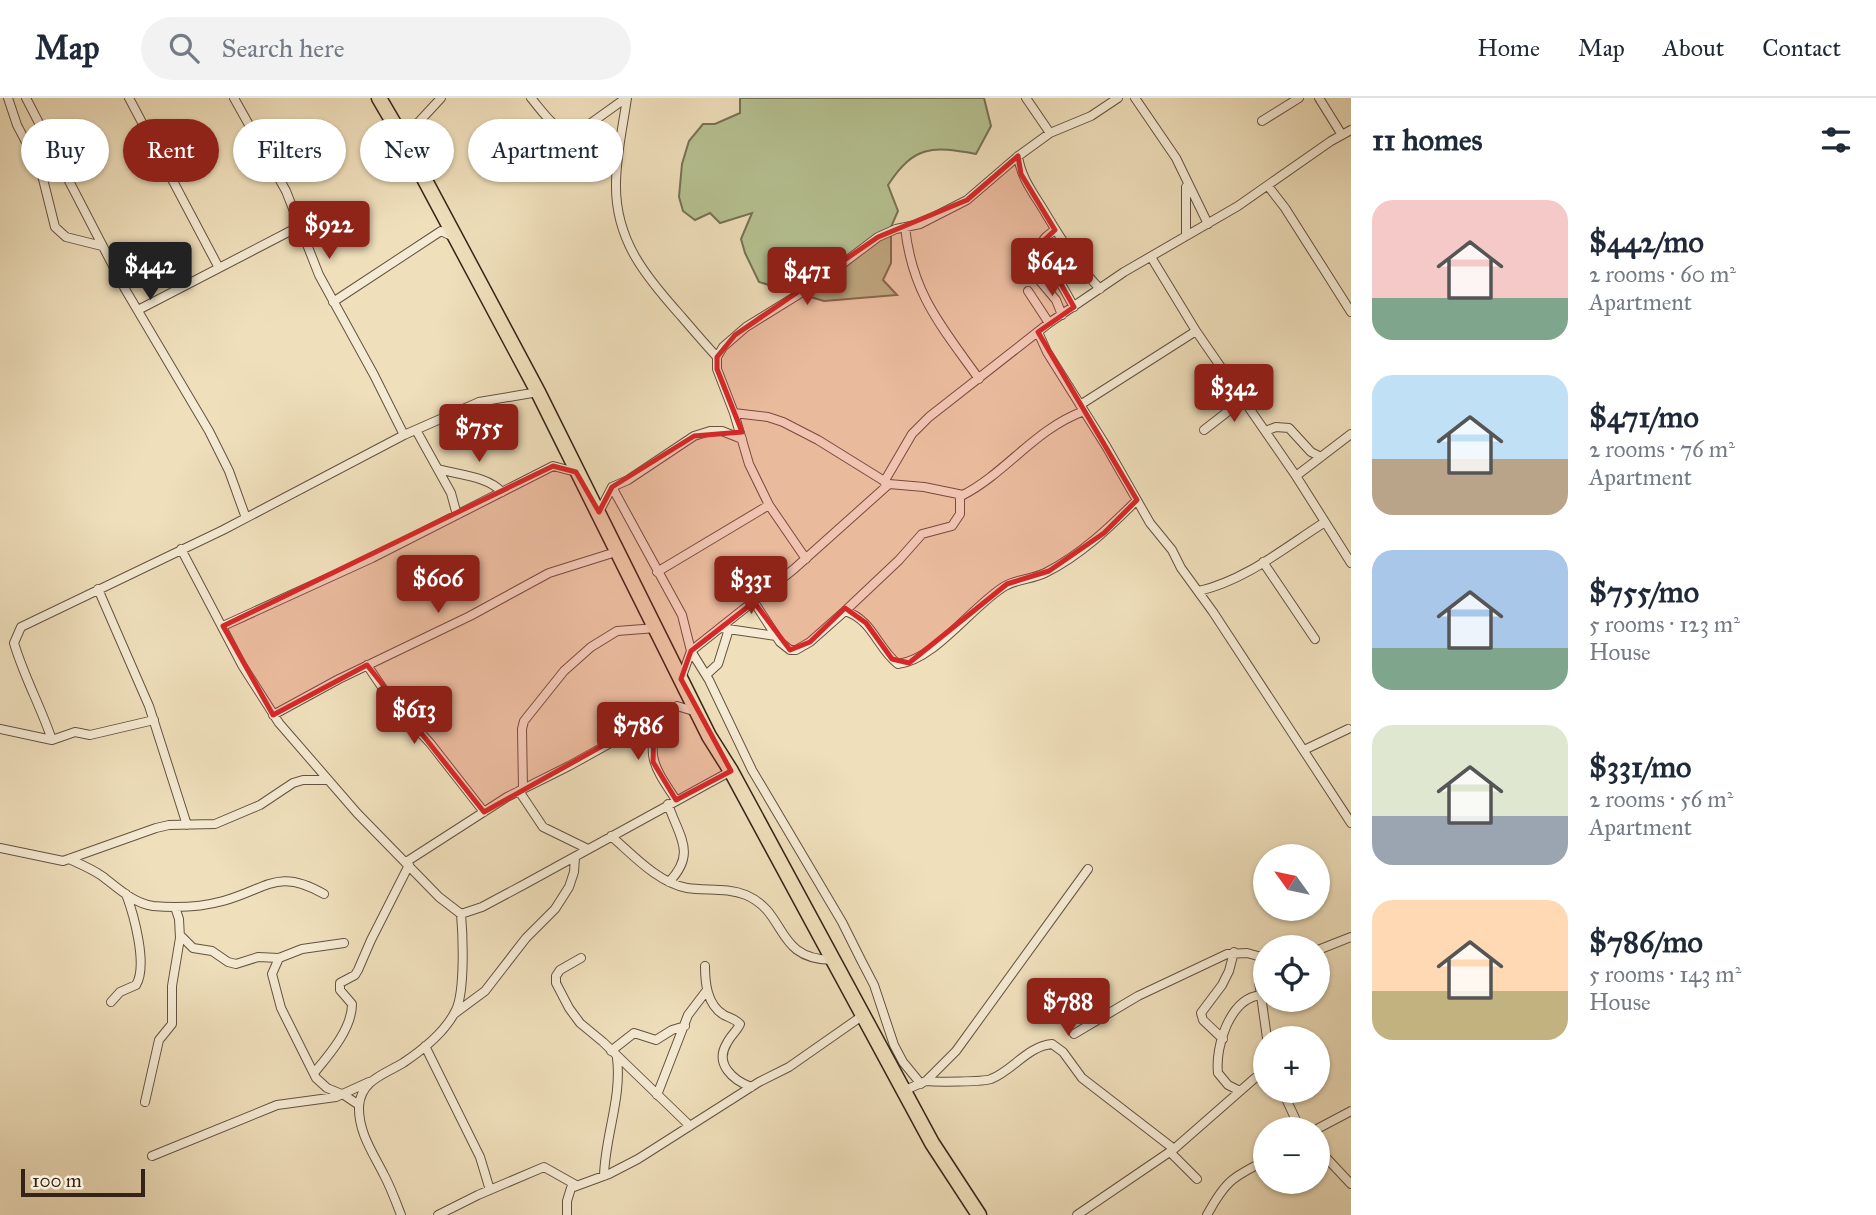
<!DOCTYPE html>
<meta charset="utf-8">
<style>
body{margin:0;font-family:"IM FELL Great Primer",serif;background:#f2f2f3;color:#1f2937;height:100vh;display:flex;flex-direction:column;font-size:26px;white-space:nowrap}
*{box-sizing:border-box;margin:0}
p{font-size:23px;color:#747a83}
.icon{flex:none;width:38px;height:38px;fill:none;stroke:currentColor;stroke-width:2;stroke-linecap:round;stroke-linejoin:round}
.map{position:relative;flex:1;overflow:hidden}
.drawer{display:flex;flex-direction:column;background:#fff;width:525px}
.drawer>*{flex:none}
.top-card{position:absolute;left:21px;top:21px;width:665px;height:63px;display:flex;gap:14px}
.needle{width:46px;rotate:303deg}
.controls{position:absolute;left:1253px;top:746px;display:grid;gap:14px}
.controls a{display:grid;place-items:center;width:77px;height:77px;border-radius:50%;background:#fff;box-shadow:0 2px 5px #0004;font-size:35px}
.scale{position:absolute;left:21px;bottom:18px;width:124px;box-sizing:border-box;padding-left:7px;border:4px solid #352318;border-top:0;font-size:19px;line-height:24px;white-space:nowrap;color:#352318;-webkit-text-stroke:5px #f5ead3;paint-order:stroke}
.price{position:absolute;translate:-50% -60px;padding:0 16px;border-radius:7px;background:#8f2418;color:#fff;font-size:23px;line-height:46px;filter:drop-shadow(0 2px 4px #0008)}
.price::after{content:'';position:absolute;left:50%;top:42px;width:21px;height:16px;margin-left:-10px;background:inherit;clip-path:polygon(0 0,100% 0,50% 100%)}
.price.selected{background:#222;color:#fff}
ul{padding:0;list-style:none}
li{display:flex;align-items:center;gap:21px;height:175px;padding:0 21px}
li span{display:grid;place-items:center;flex:none;width:196px;height:140px;border-radius:21px;color:#555}
li>.icon{margin-inline-start:auto}
span .icon{width:84px;height:84px;fill:#fffc;stroke-width:1}
li b{font-size:30px}
h2{display:flex;justify-content:space-between;align-items:center;height:84px;padding:0 21px;font-size:30px}
.tag{padding:0 24px;border-radius:32px;background:#fff;box-shadow:0 2px 5px #0004;font-size:24px;line-height:63px}
.tag.selected{background:#8f2418;color:#fff}
header{display:flex;align-items:center;gap:42px;box-sizing:border-box;height:98px;padding:0 35px;background:#fff;border-bottom:2px solid #e0e1e3}
header strong{font-size:33px}
nav{display:flex;gap:38px;margin-inline-start:auto;font-size:24px}
.search{width:490px;height:63px;background:#f2f2f3;display:flex;align-items:center;gap:18px;box-sizing:border-box;padding:0 24px;border-radius:38px;color:#747a83;font-size:26px}
main{display:flex;flex:1;min-height:0}
.map>svg:first-child{display:block}
.green{fill:#b6c292;stroke:#767255;stroke-width:2}
.lines{fill:none;stroke-linecap:round;stroke-linejoin:round}
.street-casing{stroke:#645241;stroke-width:10}
.highway-casing{stroke:#352318;stroke-width:17}
.street{stroke:#f5ead3;stroke-width:8}
.highway{stroke:#efdfbb;stroke-width:14}
.marked{fill:#d62828;fill-opacity:0.2;stroke:#d62828;stroke-width:5;stroke-linejoin:round}
</style>
<header>
<strong>Map</strong>
<div class="search"><svg class="icon" aria-label="search" viewBox="0 0 24 24"><circle cx="10" cy="10" r="6"/><path d="M15 15l6 6"/></svg>Search here</div>
<nav><a>Home</a><a>Map</a><a>About</a><a>Contact</a></nav>
</header>
<main>
<div class="map">
<svg width="1351" height="1117" viewBox="0 0 1351 1117">
<rect width="100%" height="100%" fill="#efdfbb"/>
<filter id="stains"><feTurbulence type="fractalNoise" baseFrequency=".00286" numOctaves="4"/><feColorMatrix values="0 0 0 0 .2 0 0 0 0 .09 0 0 0 0 .02 0 0 0 .5 -.17"/></filter>
<radialGradient id="worn" r=".72"><stop offset=".6" stop-color="#630" stop-opacity="0"/><stop offset="1" stop-color="#630" stop-opacity=".3"/></radialGradient>
<!-- green -->
<path class="green" d="M740,0H984L991,28L976,56C932,48 914,47 888,87L898,113L891,129V165L883,182L897,197L824,203L759,184L745,155L741,141L752,115L720,125L710,115L695,122L683,113L679,99L682,66L689,43L703,26H715L740,15Z"/>
<g class="lines">
<defs>
<path id="street" d="M8,0L17,27L41,73L55,129L66,139L102,148
M26,0L125,191L209,333L229,373L246,420
M129,0L219,170
M234,0L286,93L319,177L374,277L404,337
M531,0C543,14 557,37 577,35L626,0
M627,0C623,28 616,58 616,86C615,142 646,179 681,218C693,232 705,246 717,259
M1026,0L1050,35
M1135,0L1176,60L1208,126
M1319,0L1342,37
M1262,23L1299,0
M403,41L441,0
M1018,58C1021,81 1035,97 1046,116C1062,143 1078,168 1100,191
M1268,88L1285,110L1351,214
M1186,89V138
M905,129C912,196 942,229 979,281
M1055,132C1048,137 1041,141 1041,150L1074,209
M1151,159L1196,233L1296,378L1351,465
M1040,183L1056,202L1062,217
M1028,193L1049,225
M333,204L441,133L454,139
M138,212L300,128
M1038,234L1047,254L1106,348L1150,425L1172,452L1181,470L1213,514L1351,725
M1080,307L1196,233
M734,315L768,319L783,324L818,342L889,386L924,389L963,397C1007,374 1035,331 1084,313
M416,332L451,395L457,417
M1204,332L1231,311L1241,298
M1265,333L1276,329L1289,330L1311,354L1321,359
M438,371C459,377 487,378 502,394
M1296,378L1351,336
M884,384L912,336L929,319L1049,225L1124,174L1238,108L1331,43L1351,32
M612,389L682,517L691,553L709,582L752,672L842,824L861,862L874,887L894,947L903,964L921,986
M599,414L612,389L628,382L694,338L710,333H722L742,341
M181,451L242,567L279,625L357,715L439,799L461,816L482,809L525,786L731,673
M806,461L769,407L749,366L734,315L717,271V259L723,249L746,229L817,185L878,139L896,131L920,126L967,102L1017,59L1050,35L1091,18L1118,0
M1263,464L1315,541
M657,474L769,407
M98,491L149,608L187,727
M1199,493C1246,482 1284,450 1325,424
M754,504L780,544L790,552H796L810,544L845,513C873,522 877,550 898,566C935,562 973,507 1005,488C1017,481 1033,481 1045,475C1081,457 1110,429 1137,402
M845,513L899,462L922,436L952,428L960,416V397
M223,528L372,460L553,368L576,374
M721,530L776,538
M367,567L392,604L430,645L484,714
M706,577L718,566L729,531
M681,581L691,553L794,471L889,386
M273,617L339,581L470,518L549,475L619,453
M659,617C646,659 653,667 676,702
M0,631L52,642L75,634L90,637L154,622
M52,642C41,609 24,579 14,545L21,529L223,432L404,337L479,304L538,294
M1304,652L1348,631
M523,691L522,631L524,623L564,573L591,549L617,533L656,530
M519,693L543,729L588,751
M668,706C679,739 697,755 669,784
M611,738C632,756 658,785 687,790C706,793 727,789 746,797C788,815 774,861 832,862
M0,750L63,763L156,730L169,727L215,726L260,707L293,685L303,682H327
M69,761C80,766 92,771 102,778C118,790 133,805 153,808C175,810 201,809 223,803C267,791 278,769 324,796
M406,764L507,699L569,668L677,608L697,614
M180,837L193,850L212,853L228,864L236,866L258,859L279,860L302,851L344,845
M1318,852L1351,839
M279,860L272,876L281,910L316,980L327,990L344,997L359,1007
M581,860L560,872L556,878V885L569,910L580,925L603,944L690,1028
M1265,865L1259,883L1267,940
M705,868C705,885 707,907 724,917C730,920 735,921 740,926C737,933 731,937 727,945C714,966 733,982 751,989
M111,904L120,894L136,887C148,868 134,817 126,796
M454,916L485,893L526,840L555,811L569,789L574,774L575,759
M1074,936L1138,898L1227,856L1247,855L1265,860
M1223,941L1203,922L1201,915L1222,887L1229,873L1234,854
M425,948L480,1059L490,1092
M611,953L634,935L656,942L672,932L685,928
M314,975C329,957 352,931 352,906L340,892V885L355,877L358,872L371,842L409,767
M926,983C936,984 984,984 991,981C1012,973 1028,948 1052,946L1063,954L1082,980L1174,1051
M1282,992L1300,1031
M903,993L926,983L956,953L1088,771
M1240,993L1228,987L1218,975C1215,948 1230,900 1261,897
M657,997L688,917L707,892
M145,1004L159,942L172,926V888L180,840L179,821L175,809
M1317,1031L1351,1013
M1318,1051L1351,1086
M1170,1054L1197,1081
M152,1058L277,1007L336,999L369,984
M604,1078C605,1038 622,1000 617,960
M401,1117C396,1104 391,1090 384,1077C373,1055 358,1034 359,1008C361,982 385,976 403,965C421,953 446,933 456,912C465,893 463,838 461,816
M438,1117L478,1097L544,1069L576,1087
M567,1117V1103L571,1090L609,1076L638,1061L759,984L789,969L862,918
M1077,1117L1174,1051L1255,980L1265,978
M1207,1117C1225,1084 1232,1079 1265,1063"/>
<path id="highway" d="M379,0L403,41L538,294L709,638L731,673L932,1045L979,1117"/>
</defs>
<!-- street casing -->
<use href="#street" class="street-casing"/>
<!-- highway casing -->
<use href="#highway" class="highway-casing"/>
<!-- street -->
<use href="#street" class="street"/>
<!-- highway -->
<use href="#highway" class="highway"/>
</g>
<!-- marked area -->
<path class="marked" d="M1018,58L1021,76L1055,132L1039,147L1074,209L1038,234L1137,402L1104,435L1049,473L1007,486L909,565L892,561L866,525L845,510L810,544L790,552L754,504L691,553L681,581L731,673L676,702L653,664L654,619L484,714L367,567L273,617L223,528L553,368L576,374L599,414L612,389L694,338L742,334L717,271V259L735,237L878,139L967,102Z"/>
<rect width="100%" height="100%" filter="url(#stains)"/>
<rect width="100%" height="100%" fill="url(#worn)"/>
</svg>
<div class="controls">
<a><svg class="needle" viewBox="-14 -14 28 28"><path d="M0-13l5 13h-10z" fill="#e53935"/><path d="M0 13l5-13h-10z" fill="#747a83"/></svg></a>
<a><svg class="icon" aria-label="locate" viewBox="0 0 24 24"><circle cx="12" cy="12" r="6"/><path d="M12 2v4M12 18v4M2 12h4M18 12h4"/></svg></a>
<a>+</a>
<a>−</a>
</div>
<div class="scale">100 m</div>
<b class="price" style="left:329px;top:163px">$922</b>
<b class="price" style="left:1052px;top:200px">$642</b>
<b class="price selected" style="left:150px;top:204px">$442</b>
<b class="price" style="left:807px;top:209px">$471</b>
<b class="price" style="left:1234px;top:326px">$342</b>
<b class="price" style="left:479px;top:366px">$755</b>
<b class="price" style="left:438px;top:517px">$606</b>
<b class="price" style="left:751px;top:518px">$331</b>
<b class="price" style="left:414px;top:648px">$613</b>
<b class="price" style="left:638px;top:664px">$786</b>
<b class="price" style="left:1068px;top:940px">$788</b>
<div class="top-card">
<a class="tag">Buy</a>
<a class="tag selected">Rent</a>
<a class="tag">Filters</a>
<a class="tag">New</a>
<a class="tag">Apartment</a>
</div>
</div>
<section class="drawer">
<h2>11 homes<svg class="icon" aria-label="filters" viewBox="0 0 24 24"><path d="M4 7h16M4 17h16"/><circle cx="9" cy="7" r="2"/><circle cx="15" cy="17" r="2"/></svg></h2>
<ul>
<li><span style="background:linear-gradient(#f6c9c9 70%,#7fa58c 0)"><svg class="icon" aria-label="home" viewBox="0 0 24 24"><path d="M3 11l9-7 9 7M6 9v11h12V9"/></svg></span><div><b>$442/mo</b><p>2 rooms · 60 m²</p><p>Apartment</p></div></li>
<li><span style="background:linear-gradient(#bfe0f5 60%,#b9a48a 0)"><svg class="icon" aria-label="home" viewBox="0 0 24 24"><path d="M3 11l9-7 9 7M6 9v11h12V9"/></svg></span><div><b>$471/mo</b><p>2 rooms · 76 m²</p><p>Apartment</p></div></li>
<li><span style="background:linear-gradient(#a9c7e8 70%,#7fa58c 0)"><svg class="icon" aria-label="home" viewBox="0 0 24 24"><path d="M3 11l9-7 9 7M6 9v11h12V9"/></svg></span><div><b>$755/mo</b><p>5 rooms · 123 m²</p><p>House</p></div></li>
<li><span style="background:linear-gradient(#dfe7d0 65%,#9aa5b1 0)"><svg class="icon" aria-label="home" viewBox="0 0 24 24"><path d="M3 11l9-7 9 7M6 9v11h12V9"/></svg></span><div><b>$331/mo</b><p>2 rooms · 56 m²</p><p>Apartment</p></div></li>
<li><span style="background:linear-gradient(#ffd9b3 65%,#c2b280 0)"><svg class="icon" aria-label="home" viewBox="0 0 24 24"><path d="M3 11l9-7 9 7M6 9v11h12V9"/></svg></span><div><b>$786/mo</b><p>5 rooms · 143 m²</p><p>House</p></div></li>
</ul>
</section>
</main>
